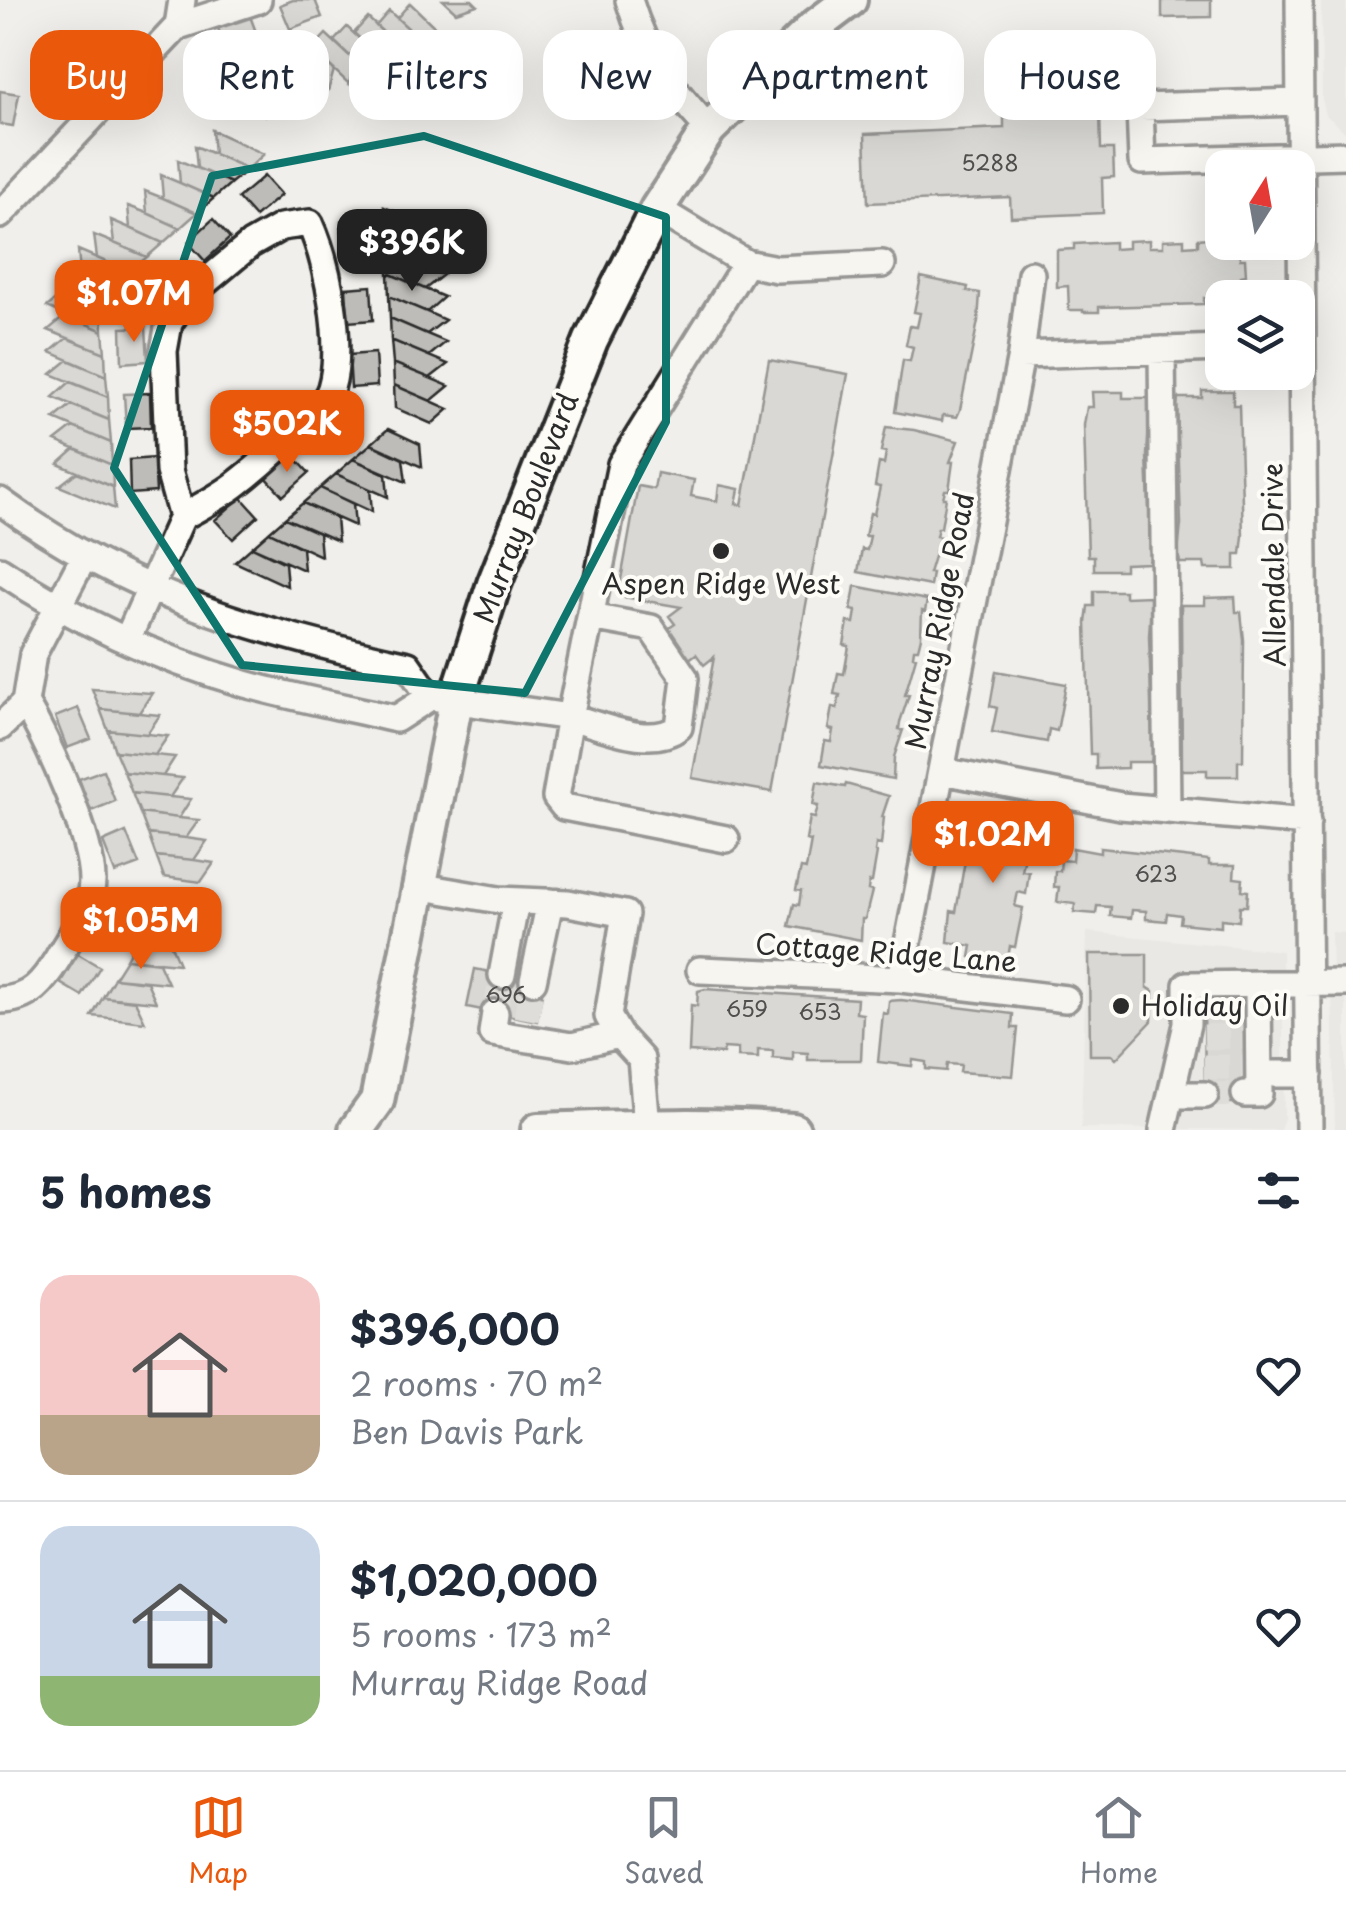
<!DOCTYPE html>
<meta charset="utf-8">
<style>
body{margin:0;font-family:"Playpen Sans",sans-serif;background:#f2f2f3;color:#1f2937;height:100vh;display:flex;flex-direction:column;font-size:38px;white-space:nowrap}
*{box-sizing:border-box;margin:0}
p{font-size:32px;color:#747a83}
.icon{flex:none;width:55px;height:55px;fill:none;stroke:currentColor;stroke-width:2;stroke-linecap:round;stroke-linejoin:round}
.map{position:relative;height:1130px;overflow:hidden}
.sheet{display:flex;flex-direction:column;background:#fff;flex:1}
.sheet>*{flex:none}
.hud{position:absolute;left:30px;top:30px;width:1288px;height:90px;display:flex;gap:20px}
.needle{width:65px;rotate:11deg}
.buttons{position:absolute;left:1205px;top:150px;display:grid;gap:20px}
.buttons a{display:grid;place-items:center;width:110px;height:110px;border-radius:20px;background:#fff;box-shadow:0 10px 40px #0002;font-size:50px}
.price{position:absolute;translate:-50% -85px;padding:0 22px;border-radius:20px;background:#ea580c;color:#fff;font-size:32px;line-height:65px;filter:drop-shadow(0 2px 5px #0008)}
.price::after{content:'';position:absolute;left:50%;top:60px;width:30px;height:22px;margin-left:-15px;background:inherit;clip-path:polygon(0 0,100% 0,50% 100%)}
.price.on{background:#222;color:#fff}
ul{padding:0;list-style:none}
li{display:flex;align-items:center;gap:30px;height:250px;padding:0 40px}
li+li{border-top:2px solid #e0e1e3}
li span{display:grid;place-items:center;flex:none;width:280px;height:200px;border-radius:30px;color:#555}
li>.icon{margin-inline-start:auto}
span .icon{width:120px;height:120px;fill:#fffc;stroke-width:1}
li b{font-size:42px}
h2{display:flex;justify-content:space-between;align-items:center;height:120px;padding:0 40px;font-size:42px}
.pill{padding:0 35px;border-radius:30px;background:#fff;box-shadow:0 10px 40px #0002;font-size:35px;line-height:90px}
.pill.on{background:#ea580c;color:#fff}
.tabs{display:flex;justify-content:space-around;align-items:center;height:140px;border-top:2px solid #e0e1e3;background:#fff;font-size:28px;color:#747a83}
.tabs a{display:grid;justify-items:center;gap:5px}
.tabs .on{color:#ea580c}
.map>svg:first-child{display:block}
.built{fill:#e1e0dc}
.building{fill:#bdbcb8;stroke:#2b2b2b;stroke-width:2.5}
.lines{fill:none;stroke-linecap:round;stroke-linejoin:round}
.minor-tunnel{stroke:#c9c8c5;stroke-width:25;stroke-dasharray:25 12;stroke-linecap:butt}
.minor-casing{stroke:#2b2b2b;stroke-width:32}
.major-casing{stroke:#2b2b2b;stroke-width:40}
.minor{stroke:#fdfcf7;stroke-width:25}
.major{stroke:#fdfcf7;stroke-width:32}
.marked{fill:none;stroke:#0f766e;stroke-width:8;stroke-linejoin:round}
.poi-dot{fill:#2b2b2b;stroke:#fdfcf7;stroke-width:4}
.labels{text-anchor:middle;stroke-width:8;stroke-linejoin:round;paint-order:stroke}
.number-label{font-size:22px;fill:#504f4e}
.street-label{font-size:28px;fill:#2b2b2b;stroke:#fdfcf7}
.poi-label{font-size:28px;fill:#2b2b2b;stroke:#fdfcf7}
</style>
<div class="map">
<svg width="1346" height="1130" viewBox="0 0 1346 1130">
<rect width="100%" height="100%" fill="#f0efeb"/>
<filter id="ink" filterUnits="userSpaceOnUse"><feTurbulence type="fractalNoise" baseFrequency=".01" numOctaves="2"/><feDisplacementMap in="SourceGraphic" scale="20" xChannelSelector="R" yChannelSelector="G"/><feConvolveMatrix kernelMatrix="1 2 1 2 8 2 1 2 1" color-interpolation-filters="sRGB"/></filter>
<g filter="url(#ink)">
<!-- built -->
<path class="built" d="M1321,0H1346V133L1326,115L1322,99Z
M1087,932L1282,951L1284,1118L1280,1130L1081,1128Z
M1331,932L1346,933V1130H1335Z"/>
<!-- building -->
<path class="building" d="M293,0H315L322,17L290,29L280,5Z
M443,0H472L477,5L456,12Z
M1162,0H1211V17L1162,18Z
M410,3L439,31L433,52L397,18Z
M389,11L419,38L413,60L376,26Z
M250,16L259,40L227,53L218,28Z
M368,18L398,46L391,68L354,33Z
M347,27L376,54L370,75L334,41Z
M326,34L355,61L349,84L312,49Z
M304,42L334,70L328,91L290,57Z
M284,51L313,78L307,99L270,65Z
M263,59L292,85L286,107L250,73Z
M242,66L272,93L265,115L228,81Z
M0,91L19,94L13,126L0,124Z
M1076,98L1077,114L1100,113L1101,149H1113L1114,177L1102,178L1103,213L1011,217L1010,197L868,203L865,134L1004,128V114L1051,112L1050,99Z
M212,130L264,154L248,169L214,154Z
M195,146L214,154L248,169L231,183L197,168Z
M178,160L197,168L231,183L214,198L180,183Z
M161,175L180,183L214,198L197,213L163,198Z
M264,176L281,195L255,217L238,198Z
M145,191L163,198L197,213L180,228L147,213Z
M128,206L147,213L180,228L163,243L130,228Z
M384,207L440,230L422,244L385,229Z
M213,219L230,238L205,261L188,242Z
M367,219L369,253L344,255L341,221Z
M111,220L130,228L163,243L147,257L114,243Z
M385,229L422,244L441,252L424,267L387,251Z
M94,235L114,243L147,257L129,272L97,258Z
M1220,237V244L1239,243L1240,259H1245L1246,275L1241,276V287L1231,288L1232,298H1222V301L1204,298V304L1099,307V312H1083V310H1069L1068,286L1057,287V250L1074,249V244L1114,242V249L1128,248V241L1149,240V247H1163V240L1184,239V246L1198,245V239Z
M78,250L97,258L129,272L112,287L80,273Z
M387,251L424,267L443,275L425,289L388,273Z
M164,263L181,281L155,304L138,286Z
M388,273L425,289L444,297L427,312L389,296Z
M921,277L968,287L967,291L980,293L978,321L960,410L957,417L943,415L942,421L895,412L903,360L910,361L913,347L906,345L910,326L917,327L920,313L914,312Z
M371,286L373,320L348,322L346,288Z
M65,292L102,308L103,331L47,307Z
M389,296L427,312L445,320L427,334L390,318Z
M66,315L103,331L105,353L48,330Z
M390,318L427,334L446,342L429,356L391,340Z
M146,327L148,361L122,363L121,328Z
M67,338L105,353L106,376L50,352Z
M391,340L448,364L430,378L393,363Z
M375,353L377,386L351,388L349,355Z
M68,360L106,376L108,397L51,374Z
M769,360L848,374L772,792L692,778L714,657L704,665L696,654L669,674L646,644L675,624L669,616L681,607L618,596L638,486L654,489L657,473L694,480L691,496L717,501L719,485L739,489L736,504L742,505Z
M393,363L430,378L449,386L431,401L394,385Z
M70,382L108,397L109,420L53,397Z
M394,385L431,401L449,409L432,424L395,408Z
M1202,391H1233V405H1239L1243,536L1241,554H1235V569H1205L1204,563H1180L1178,554L1181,524L1177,405L1178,398H1202Z
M1092,392H1123V398H1148L1150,407L1147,455L1151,556L1149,563L1125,564V570H1094V556H1088L1084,425L1087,407H1093Z
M150,393L151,427L126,428L124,394Z
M71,405L109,420L111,443L54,419Z
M342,410L359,429L334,451L317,433Z
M73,427L111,443L112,465L55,441Z
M886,427L914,430L958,441L950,462H953L949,490H945L943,498H946L941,528H938L936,536L940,537L929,573H932L930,586L858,572L862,549L867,550L870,536H865L870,513L874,514L880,487L875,486L879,463L884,464L886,452L881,451Z
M388,429L420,444L422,467L371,444Z
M371,444L403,459L406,482L353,459Z
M75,449L112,465L113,487L58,464Z
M292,454L309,473L283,496L266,477Z
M154,458L156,492L130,494L129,460Z
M353,459L386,474L388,497L336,474Z
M77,472L113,487L115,509L59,486Z
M336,474L370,489L372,512L320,488Z
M320,488L353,504L355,526L303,503Z
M241,497L258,516L233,539L215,520Z
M303,503L336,518L338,541L285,518Z
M285,518L319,533L321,556L269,532Z
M269,532L302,548L304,570L252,547Z
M252,547L285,563L287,586L235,562Z
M855,586L927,600L925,612L922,611L921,637L918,649H914L913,656L916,657L905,695H909L900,722L899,729L903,730L894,757L893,779L821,765L825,741L831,742L833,730L828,729L832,707L837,708L840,695L834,694L838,673L844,674L849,646L844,645L848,622L854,623L856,611L851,610Z
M1094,591H1125V597L1150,596L1151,605L1149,636L1153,755L1151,762H1127V768L1096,769V754H1090L1086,623L1088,606H1094Z
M1235,597L1236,612H1241L1244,640L1243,761H1238V776H1207V770H1182L1181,605H1205V598Z
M996,671L1066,684L1057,731L1049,729L1047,742L992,732L997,708L990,706Z
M92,689L152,693L139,713L100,709Z
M78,708L91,739L67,748L55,717Z
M100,709L139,713L160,715L147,734L108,730Z
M108,730L147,734L168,736L155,755L115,751Z
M115,751L175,757L163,776L124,772Z
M103,770L115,801L91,811L79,779Z
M124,772L163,776L183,778L170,797L132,793Z
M817,782L845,787L846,784L889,796L882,817H884L881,845L876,844L875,852L877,853L872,882H869L868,890L872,891L865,919H862L861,940L789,926L794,904L799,905L801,891L796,890L801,868L806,869L811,841L806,840L810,817L815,818L818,806L813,805Z
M132,793L170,797L191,799L179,818L140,813Z
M1004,807L1019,809L1017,815L1032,818L1029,836L1036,837L1032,859L1025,857L1022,871L1029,872L1026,894L1018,892L1015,906L1023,908L1015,947L1010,946L1007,964L970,957L972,946L948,942L951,911L956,912L967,849L972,850L976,817L988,820L989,810L1003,813Z
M140,813L179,818L199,820L186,838L148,834Z
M126,832L139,864L115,873L103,842Z
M148,834L186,838L207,841L194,860L156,856Z
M1073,848L1100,853V848L1184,857L1209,860V865H1235L1234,878L1243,879L1242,890L1248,891L1247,906H1240L1239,921L1221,919V927L1180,923L1181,915L1167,913L1166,921L1146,919V911L1132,910L1131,918L1110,916L1111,907L1097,906L1096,914L1074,912L1075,904L1057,902L1059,887H1054L1055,871H1060L1061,860L1072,861Z
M156,856L194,860L214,863L201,882L164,877Z
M113,897L135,910L117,938L95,925Z
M160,900L194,905L202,925L148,920Z
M148,920L181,924L190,945L137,939Z
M137,939L170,943L179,964L126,959Z
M78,954L100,967L82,996L60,983Z
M1089,954H1147V987L1153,991L1152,1021L1116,1059L1112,1055H1090Z
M126,959L159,963L168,983L114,978Z
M475,969L544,983L537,1021L467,1007Z
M114,978L147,982L156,1002L103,997Z
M705,989L857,999L856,1013L863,1014L861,1060H808V1053L793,1052V1060L773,1058V1051L758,1050V1058L738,1057V1049L724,1048L723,1054L689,1052L691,1005L697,1006L698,991Z
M103,997L135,1001L145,1022L92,1016Z
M901,1000L1013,1014L1012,1028H1018L1013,1076L960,1072L961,1065L947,1064L946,1071L926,1069V1062L913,1060L912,1066L878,1062L883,1013L888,1014L889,1001Z
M1204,1001H1244L1245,1103H1205Z"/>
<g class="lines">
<!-- minor-tunnel -->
<path class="minor-tunnel" d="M1204,1008H1244
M495,1013L502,975
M526,1019L533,981
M1204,1037L1244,1036
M1204,1067H1244
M1205,1095L1245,1094"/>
<defs>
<path id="minor" d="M182,0L178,26L258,0
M629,0C647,58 669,86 709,129
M1299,0L1309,1130
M1299,102L1140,107L1142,161L1346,155
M657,209L746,263
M0,215L178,26
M310,223C328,263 344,344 331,388C324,411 256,469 235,485C219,497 200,507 182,517L169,471L164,351L169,323L185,299L251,244L281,227Z
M1162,350L1167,810
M1021,355L1222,348
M0,501C128,595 255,632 408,665L430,697
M0,570C74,620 159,659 245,684C294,698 346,707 396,719L430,697L570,717L621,464L746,263L777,269L882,264
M591,617L651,628L685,678L679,727C651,749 601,725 570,717L556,797L564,807L726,839
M127,640L182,517
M25,703L33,654L84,557
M0,727L25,703C48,742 92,837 92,881C92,908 70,936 58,958C44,981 30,1000 0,1000
M942,771L1121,806L1307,822
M417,886L499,900L568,903L625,914L608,1016L619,1035L641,1059L647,1126
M700,970L901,979L1066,999
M502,975L516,901
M901,979L1021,355L1031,274
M533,981L550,902
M495,1013L492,1033L572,1046L619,1035
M1259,1074H1309
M1245,1094H1259L1258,985
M1171,1095H1205
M1163,1130L1187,1024V985L1346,983"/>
<path id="major" d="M356,1130L377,1101L456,701L494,584L591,340L657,209L709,129L813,28L850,0
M538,1130C623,1127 708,1123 793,1130"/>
</defs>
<!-- minor casing -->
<use href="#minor" class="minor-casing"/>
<!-- major casing -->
<use href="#major" class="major-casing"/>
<!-- minor -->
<use href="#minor" class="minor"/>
<!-- major -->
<use href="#major" class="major"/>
</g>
</g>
<!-- marked area -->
<path d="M0 0H1346V1130H0ZM424,136L666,217V422L525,693L242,665L114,468L212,176Z" fill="#f0efeb" fill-opacity=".55" fill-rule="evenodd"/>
<path class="marked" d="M424,136L666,217V422L525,693L242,665L114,468L212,176Z"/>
<!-- markers -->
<g class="poi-dot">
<circle cx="721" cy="551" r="10"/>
<circle cx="1121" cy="1006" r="10"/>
</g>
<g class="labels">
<!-- number labels -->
<g class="number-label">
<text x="990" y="171">5288</text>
<text x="1156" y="882">623</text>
<text x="506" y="1003">696</text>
<text x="747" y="1017">659</text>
<text x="820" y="1020">653</text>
</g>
<!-- street labels -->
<g class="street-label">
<text transform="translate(526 508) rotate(-69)" y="10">Murray Boulevard</text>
<text transform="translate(1274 565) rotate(-91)" y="10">Allendale Drive</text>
<text transform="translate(940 621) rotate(-79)" y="10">Murray Ridge Road</text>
<text transform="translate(886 953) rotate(4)" y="10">Cottage Ridge Lane</text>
</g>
<!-- poi labels -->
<g class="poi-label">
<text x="721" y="594">Aspen Ridge West</text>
<text x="1141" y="1016" text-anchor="start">Holiday Oil</text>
</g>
</g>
</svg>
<div class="buttons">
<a><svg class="needle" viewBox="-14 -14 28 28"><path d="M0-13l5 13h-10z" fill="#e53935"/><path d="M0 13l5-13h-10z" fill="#747a83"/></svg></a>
<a><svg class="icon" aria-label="layers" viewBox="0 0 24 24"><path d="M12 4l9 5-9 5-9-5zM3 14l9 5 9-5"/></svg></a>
</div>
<b class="price on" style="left:412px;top:294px">$396K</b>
<b class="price" style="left:134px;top:345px">$1.07M</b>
<b class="price" style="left:287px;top:475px">$502K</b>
<b class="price" style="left:993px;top:886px">$1.02M</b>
<b class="price" style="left:141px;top:972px">$1.05M</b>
<div class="hud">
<a class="pill on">Buy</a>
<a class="pill">Rent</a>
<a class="pill">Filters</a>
<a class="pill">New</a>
<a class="pill">Apartment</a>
<a class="pill">House</a>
</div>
</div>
<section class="sheet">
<h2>5 homes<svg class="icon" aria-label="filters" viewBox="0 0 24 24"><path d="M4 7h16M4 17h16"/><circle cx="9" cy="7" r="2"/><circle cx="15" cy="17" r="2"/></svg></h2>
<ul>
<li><span style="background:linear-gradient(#f6c9c9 70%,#b9a48a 0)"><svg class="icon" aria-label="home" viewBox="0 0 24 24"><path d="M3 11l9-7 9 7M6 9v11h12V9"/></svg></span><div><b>$396,000</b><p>2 rooms · 70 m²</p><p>Ben Davis Park</p></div><svg class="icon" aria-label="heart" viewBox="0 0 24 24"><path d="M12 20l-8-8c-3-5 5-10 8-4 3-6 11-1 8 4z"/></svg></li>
<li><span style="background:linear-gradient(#c9d6e8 75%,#8fb573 0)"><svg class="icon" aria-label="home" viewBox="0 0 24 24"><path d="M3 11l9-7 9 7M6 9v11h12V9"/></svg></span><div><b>$1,020,000</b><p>5 rooms · 173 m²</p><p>Murray Ridge Road</p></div><svg class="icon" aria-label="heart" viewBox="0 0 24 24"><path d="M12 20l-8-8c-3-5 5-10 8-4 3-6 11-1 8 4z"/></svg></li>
</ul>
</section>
<nav class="tabs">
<a class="on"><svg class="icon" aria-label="map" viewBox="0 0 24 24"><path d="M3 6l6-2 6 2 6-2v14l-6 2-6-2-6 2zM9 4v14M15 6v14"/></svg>Map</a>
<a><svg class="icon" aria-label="saved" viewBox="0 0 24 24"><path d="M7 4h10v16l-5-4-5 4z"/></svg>Saved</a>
<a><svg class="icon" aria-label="home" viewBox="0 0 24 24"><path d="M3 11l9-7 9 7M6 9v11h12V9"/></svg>Home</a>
</nav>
